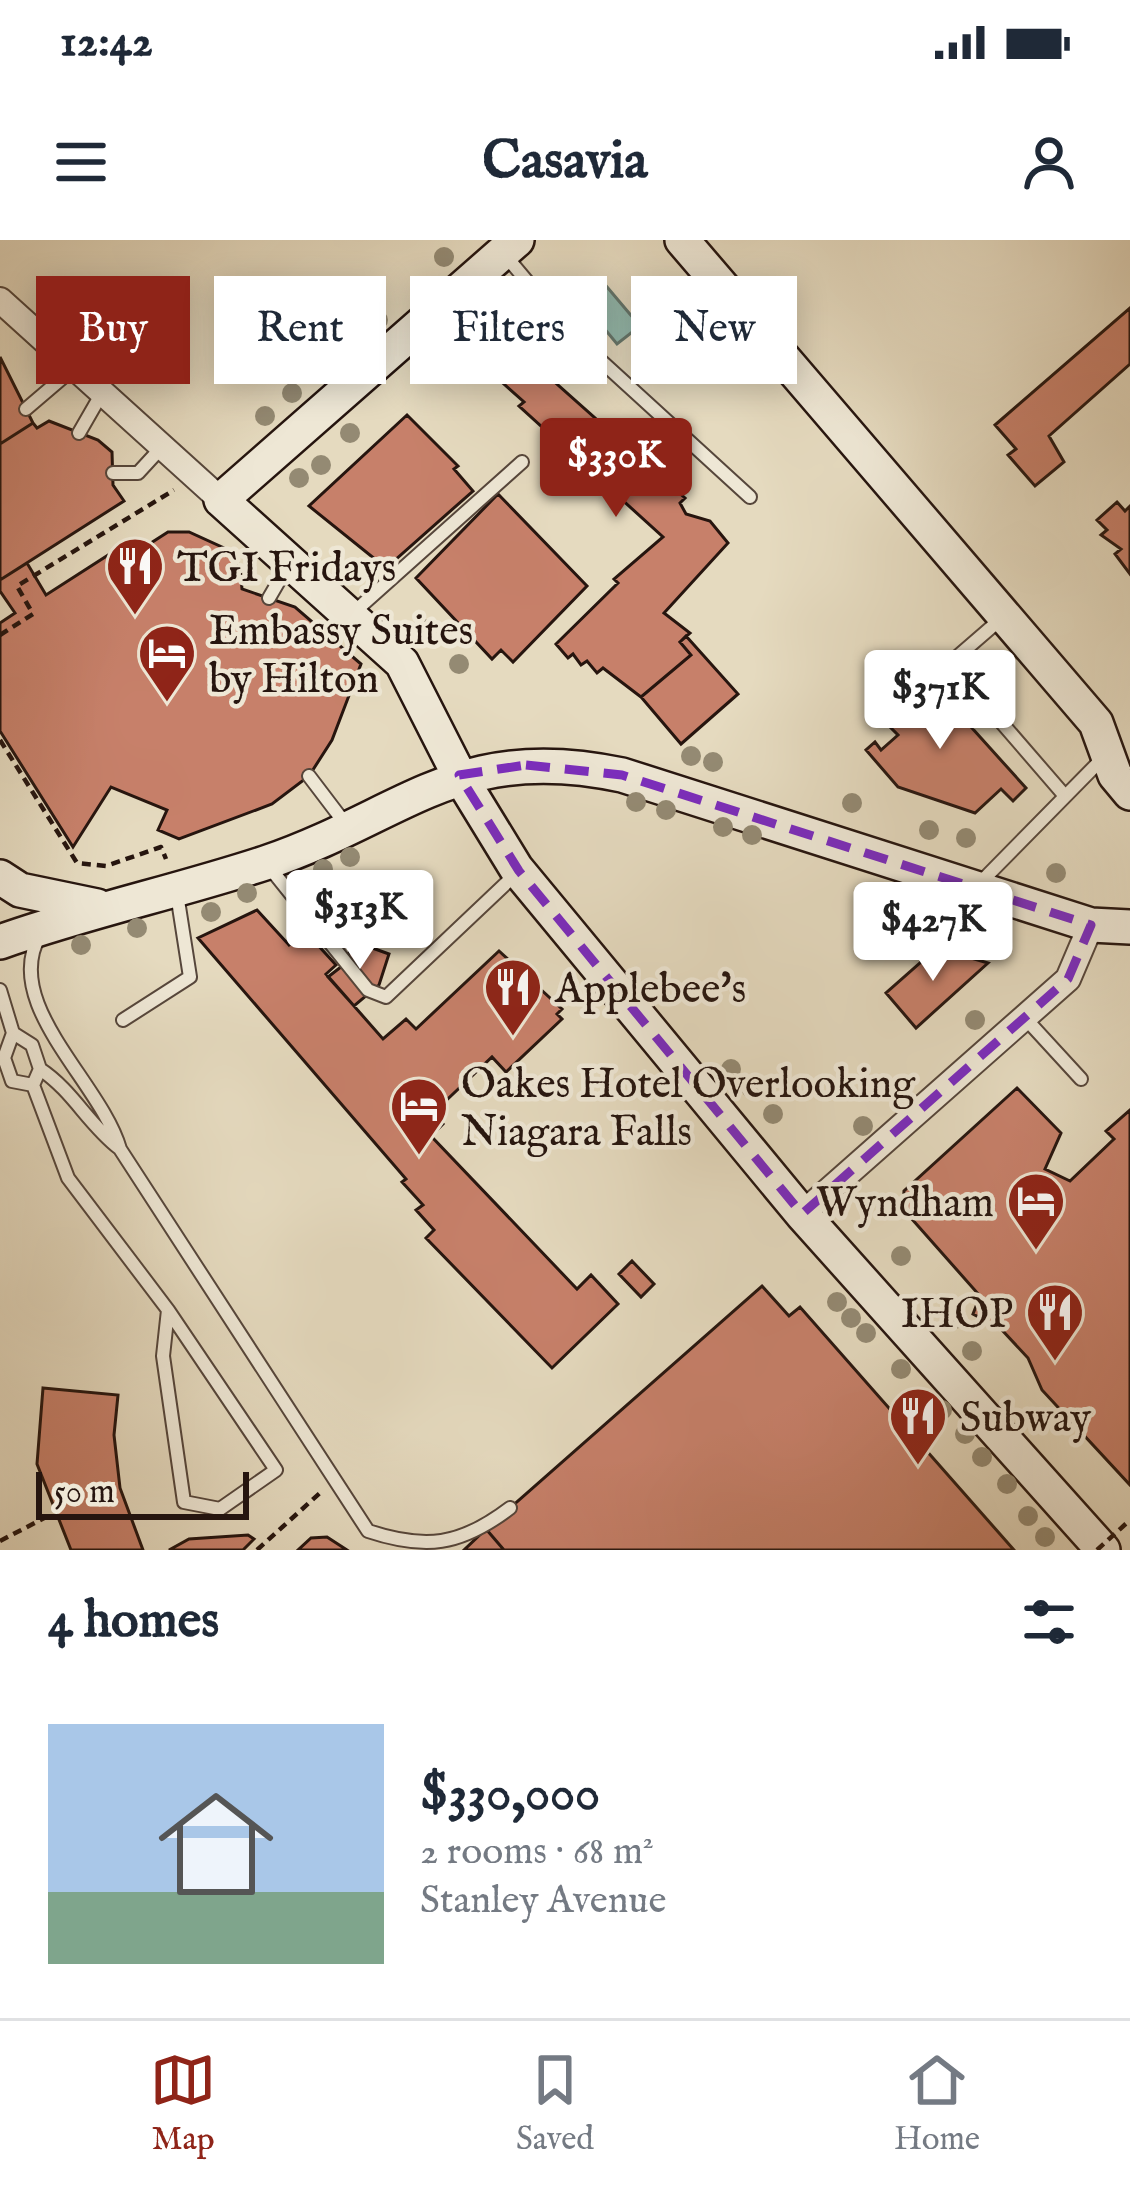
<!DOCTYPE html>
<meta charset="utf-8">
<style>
body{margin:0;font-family:"IM FELL English",serif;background:#f6f6f7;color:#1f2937;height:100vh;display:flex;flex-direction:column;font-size:45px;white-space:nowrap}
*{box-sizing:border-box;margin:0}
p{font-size:39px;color:#747a83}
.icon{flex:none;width:66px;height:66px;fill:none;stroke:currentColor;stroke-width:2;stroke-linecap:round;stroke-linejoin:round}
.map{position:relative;height:1310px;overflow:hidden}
.side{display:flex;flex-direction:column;background:#fff;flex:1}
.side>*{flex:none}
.banner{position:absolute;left:36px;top:36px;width:1059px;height:108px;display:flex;gap:24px}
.scale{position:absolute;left:36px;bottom:30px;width:213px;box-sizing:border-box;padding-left:12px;border:6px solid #26150f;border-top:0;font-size:33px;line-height:42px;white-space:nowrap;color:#26150f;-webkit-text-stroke:9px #eee7d5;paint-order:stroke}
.price{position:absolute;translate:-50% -102px;padding:0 27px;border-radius:12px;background:#fff;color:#222;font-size:39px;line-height:78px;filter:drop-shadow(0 3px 6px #0008)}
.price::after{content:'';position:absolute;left:50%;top:72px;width:36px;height:27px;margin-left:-18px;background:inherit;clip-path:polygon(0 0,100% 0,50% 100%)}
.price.active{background:#8f2418;color:#fff}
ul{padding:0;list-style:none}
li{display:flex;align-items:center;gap:36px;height:300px;padding:0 48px}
li span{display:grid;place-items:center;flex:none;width:336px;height:240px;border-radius:0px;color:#555}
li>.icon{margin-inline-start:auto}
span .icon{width:144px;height:144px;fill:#fffc;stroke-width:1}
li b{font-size:51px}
h2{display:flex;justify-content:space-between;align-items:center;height:144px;padding:0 48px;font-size:51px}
.pill{padding:0 42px;border-radius:0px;background:#fff;box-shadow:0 6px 30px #0003;font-size:42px;line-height:108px}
.pill.active{background:#8f2418;color:#fff}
.status{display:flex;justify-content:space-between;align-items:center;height:84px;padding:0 60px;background:#fff;direction:ltr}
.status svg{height:33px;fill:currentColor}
header{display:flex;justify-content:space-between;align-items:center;height:156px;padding:0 48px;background:#fff;font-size:54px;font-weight:700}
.menu{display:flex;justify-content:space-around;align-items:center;height:168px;border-top:3px solid #e0e1e3;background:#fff;font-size:33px;color:#747a83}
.menu a{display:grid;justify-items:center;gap:6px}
.menu .active{color:#8f2418}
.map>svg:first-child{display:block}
.water{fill:#96bbae;stroke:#69796e;stroke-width:3}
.building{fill:#c7806a;stroke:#26150f;stroke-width:3}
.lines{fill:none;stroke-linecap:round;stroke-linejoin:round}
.lane-casing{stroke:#56463b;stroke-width:16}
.street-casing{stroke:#56463b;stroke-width:28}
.secondary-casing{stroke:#26150f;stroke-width:38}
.path{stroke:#26150f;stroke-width:4.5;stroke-dasharray:9 6;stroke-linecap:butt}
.lane{stroke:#eee7d5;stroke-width:12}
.street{stroke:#eee7d5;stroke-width:24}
.secondary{stroke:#eee7d5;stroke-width:33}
.path-bridge{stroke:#26150f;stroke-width:4.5;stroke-dasharray:9 6;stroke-linecap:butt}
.tree{fill:#948a73}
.marked{fill:none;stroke:#7b2cbf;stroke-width:9;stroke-dasharray:24 15;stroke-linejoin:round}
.labels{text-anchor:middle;stroke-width:9;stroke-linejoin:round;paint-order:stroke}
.poi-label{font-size:42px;fill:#26150f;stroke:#eee7d5;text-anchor:start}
</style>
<div class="status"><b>12:42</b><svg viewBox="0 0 49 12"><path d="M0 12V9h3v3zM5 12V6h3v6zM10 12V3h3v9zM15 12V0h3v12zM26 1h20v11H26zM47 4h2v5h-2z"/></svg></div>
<header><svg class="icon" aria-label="menu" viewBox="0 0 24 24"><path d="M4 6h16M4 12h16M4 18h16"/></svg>Casavia<svg class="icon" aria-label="person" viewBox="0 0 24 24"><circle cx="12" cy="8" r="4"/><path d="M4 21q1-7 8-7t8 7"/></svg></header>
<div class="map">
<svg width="1130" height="1310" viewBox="0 0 1130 1310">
<rect width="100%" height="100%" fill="#e5dabf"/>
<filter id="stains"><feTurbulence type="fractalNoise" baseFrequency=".00167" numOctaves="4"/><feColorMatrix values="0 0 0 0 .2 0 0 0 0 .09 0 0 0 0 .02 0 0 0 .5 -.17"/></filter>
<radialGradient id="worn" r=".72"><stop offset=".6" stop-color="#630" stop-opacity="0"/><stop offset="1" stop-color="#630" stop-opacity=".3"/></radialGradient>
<!-- water -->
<path class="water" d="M602,41L640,86L617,104L580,59Z"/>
<!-- building -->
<path class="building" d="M580,67L594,84L548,136L685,258L680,263L686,274L710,281L728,303L664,373L690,393L680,402L691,415L641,457L603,428L597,433L587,421L581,425L573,414L568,418L556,404L618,343L614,339L663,297L519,166L524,162L495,136L521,110L509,96L537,71L556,92Z
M1130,68V124L1049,196L1064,222L1035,246L1008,215L1016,209L995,185Z
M0,117L33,183L0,204Z
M407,175L458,226L454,229L473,251L386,328L309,266Z
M49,181L98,200L112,212L113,245L124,261L0,340V204L33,183L37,188Z
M498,254L587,346L513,422L501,410L492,419L416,338Z
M1117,262L1125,271L1130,266V334L1115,314L1121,309L1101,295L1107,290L1097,280Z
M168,292H189L224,308L240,326L242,349L295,367L361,424L332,500L309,536L272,564L179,599L158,590L167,570L111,547L73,607L0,491V383L15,373L0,351V340L27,323L46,355L127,303L143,308Z
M686,396L738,454L681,504L641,457L691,415L680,402Z
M893,444L914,469L942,444L978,484L972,488L1026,548L1013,561L1001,549L975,573L898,547L866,510L875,502L881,510L898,495L868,465Z
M257,670L289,705L305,691L336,725L326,734L383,799L406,779L416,789L499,711L562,769L557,774L562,779L506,832L492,817L433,873L443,884L431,896L577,1049L591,1035L618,1064L552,1128L426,998L434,990L416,970L423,965L402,942L406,939L198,698Z
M353,701L389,714L379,745L354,766L328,737L346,723Z
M937,708L988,723L916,788L886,753Z
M1017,848L1061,893L1045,929L1070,941L1114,899L1106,891L1130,870V1245L1042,1150L1028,1118L1001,1089L973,1074L980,1056L903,969L904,951Z
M632,1021L654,1044L641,1057L619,1034Z
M762,1046L789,1076L800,1067L1014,1310H504L486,1289Z
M43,1148L118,1155L114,1195L120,1248L143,1310H71L37,1224Z
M486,1289L504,1310H464Z
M248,1295L254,1299L243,1310H169L189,1299Z
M327,1297L347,1310H298L311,1298Z"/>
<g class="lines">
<defs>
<path id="lane" d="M505,15L562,83
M577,99L750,257
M26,169L74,128
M79,193L102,153
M113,233H138L161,208
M269,358L287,327
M353,373L522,222
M1002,378L950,423L1065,556
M309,536L347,586
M266,623L368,750L386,757L517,633
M978,645L1102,519
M40,695C0,764 101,842 120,909L368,1291C425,1310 460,1306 510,1268
M0,750L13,793L4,818L12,841L33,845
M1025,778L1081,839
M123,780L190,737L177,654
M13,793L32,805L40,829L33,845L68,938L168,1070L276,1230L220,1269L184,1262L163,1116L168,1070
M40,829C73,851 88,884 119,908"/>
<path id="street" d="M0,60L221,260
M802,974L1068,739L1091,685"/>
<path id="secondary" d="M517,0L221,260L402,423L459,535L516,628L802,974L1103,1310
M682,0L1096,483L1115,535L1130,553
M0,637L20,650L97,666
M0,702C87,671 177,652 265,623C406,575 458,500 622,535L1091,685L1130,687"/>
</defs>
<!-- lane casing -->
<use href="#lane" class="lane-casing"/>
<!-- street casing -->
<use href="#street" class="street-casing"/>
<!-- secondary casing -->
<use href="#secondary" class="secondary-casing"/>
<!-- path -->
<path class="path" d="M0,395L33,374L17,346L174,250
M0,500L77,623L106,626L161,607L166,619
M0,1301L50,1275
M257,1310L321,1252"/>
<!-- lane -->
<use href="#lane" class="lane"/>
<!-- street -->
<use href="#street" class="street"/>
<!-- secondary -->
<use href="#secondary" class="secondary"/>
<!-- path-bridge -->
<path class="path-bridge" d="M1097,1310L1130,1280"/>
</g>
<!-- trees -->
<g class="tree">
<circle cx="444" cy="17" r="10"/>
<circle cx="489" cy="64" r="10"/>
<circle cx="378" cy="80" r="10"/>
<circle cx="467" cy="86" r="10"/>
<circle cx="361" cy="93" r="10"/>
<circle cx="339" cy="113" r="10"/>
<circle cx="144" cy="132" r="10"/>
<circle cx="315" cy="132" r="10"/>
<circle cx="292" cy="153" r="10"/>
<circle cx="265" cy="176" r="10"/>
<circle cx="350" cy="193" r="10"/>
<circle cx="321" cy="225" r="10"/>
<circle cx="299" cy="238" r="10"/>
<circle cx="352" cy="334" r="10"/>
<circle cx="422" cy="388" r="10"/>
<circle cx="459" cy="424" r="10"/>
<circle cx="691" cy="516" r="10"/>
<circle cx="713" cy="522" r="10"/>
<circle cx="636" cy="562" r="10"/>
<circle cx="852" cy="563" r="10"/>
<circle cx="666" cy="570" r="10"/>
<circle cx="723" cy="587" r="10"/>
<circle cx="929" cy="590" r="10"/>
<circle cx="752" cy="595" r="10"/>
<circle cx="966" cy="598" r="10"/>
<circle cx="350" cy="617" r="10"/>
<circle cx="323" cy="629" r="10"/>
<circle cx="1056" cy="633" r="10"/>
<circle cx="247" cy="653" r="10"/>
<circle cx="211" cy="672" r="10"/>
<circle cx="137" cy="688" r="10"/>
<circle cx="81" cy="705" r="10"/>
<circle cx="975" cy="780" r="10"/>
<circle cx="731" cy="829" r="10"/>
<circle cx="751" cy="848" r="10"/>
<circle cx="773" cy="874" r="10"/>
<circle cx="863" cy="886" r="10"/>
<circle cx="901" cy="1016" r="10"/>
<circle cx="837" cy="1062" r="10"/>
<circle cx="851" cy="1078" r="10"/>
<circle cx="955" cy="1079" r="10"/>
<circle cx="866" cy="1093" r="10"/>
<circle cx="972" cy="1111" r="10"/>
<circle cx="901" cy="1129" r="10"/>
<circle cx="942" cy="1170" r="10"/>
<circle cx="965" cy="1194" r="10"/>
<circle cx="982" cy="1217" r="10"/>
<circle cx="1007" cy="1244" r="10"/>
<circle cx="1028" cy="1276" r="10"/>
<circle cx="1045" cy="1297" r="10"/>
</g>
<!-- marked area -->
<path class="marked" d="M526,525L622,535L1091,685L1068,739L802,974L519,631L459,535Z"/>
<!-- icons -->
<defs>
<symbol id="restaurant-pin" viewBox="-11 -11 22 30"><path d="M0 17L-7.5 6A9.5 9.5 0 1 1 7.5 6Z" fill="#8f2418" stroke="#eee7d5"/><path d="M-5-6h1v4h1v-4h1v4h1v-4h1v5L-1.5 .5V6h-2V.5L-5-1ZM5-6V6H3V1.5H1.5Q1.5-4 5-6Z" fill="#fff"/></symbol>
<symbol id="hotel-pin" viewBox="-11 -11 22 30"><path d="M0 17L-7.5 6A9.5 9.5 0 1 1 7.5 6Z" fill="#8f2418" stroke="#eee7d5"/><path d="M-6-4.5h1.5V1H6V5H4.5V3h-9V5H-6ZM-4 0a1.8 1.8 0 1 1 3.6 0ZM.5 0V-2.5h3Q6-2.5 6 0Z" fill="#fff"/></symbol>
</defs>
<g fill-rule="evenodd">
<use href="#restaurant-pin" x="102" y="293" width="66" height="90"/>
<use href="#hotel-pin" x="134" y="380" width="66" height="90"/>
<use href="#restaurant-pin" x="480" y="714" width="66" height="90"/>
<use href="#hotel-pin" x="386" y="833" width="66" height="90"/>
<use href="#hotel-pin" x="1003" y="928" width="66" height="90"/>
<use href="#restaurant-pin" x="1022" y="1039" width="66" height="90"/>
<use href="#restaurant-pin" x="885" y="1143" width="66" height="90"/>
</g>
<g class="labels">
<!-- poi labels -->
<g class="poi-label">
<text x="177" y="341">TGI Fridays</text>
<text x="209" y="404">Embassy Suites<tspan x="209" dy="48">by Hilton</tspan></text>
<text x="555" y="762">Applebee's</text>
<text x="461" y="857">Oakes Hotel Overlooking<tspan x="461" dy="48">Niagara Falls</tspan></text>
<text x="994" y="976" text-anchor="end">Wyndham</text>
<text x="1013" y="1087" text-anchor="end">IHOP</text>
<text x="960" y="1191">Subway</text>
</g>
</g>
<rect width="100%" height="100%" filter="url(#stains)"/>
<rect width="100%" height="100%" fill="url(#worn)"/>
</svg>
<div class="scale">50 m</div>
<b class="price active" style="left:616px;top:280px">$330K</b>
<b class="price" style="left:940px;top:512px">$371K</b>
<b class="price" style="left:360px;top:732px">$313K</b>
<b class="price" style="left:933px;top:744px">$427K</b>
<div class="banner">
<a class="pill active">Buy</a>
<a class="pill">Rent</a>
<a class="pill">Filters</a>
<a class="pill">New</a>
</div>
</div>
<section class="side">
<h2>4 homes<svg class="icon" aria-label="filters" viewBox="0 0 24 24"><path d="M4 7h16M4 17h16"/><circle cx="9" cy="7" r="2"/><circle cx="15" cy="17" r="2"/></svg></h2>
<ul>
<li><span style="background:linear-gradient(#a9c7e8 70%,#7fa58c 0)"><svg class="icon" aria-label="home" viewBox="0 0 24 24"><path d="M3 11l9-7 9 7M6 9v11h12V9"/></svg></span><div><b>$330,000</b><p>2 rooms · 68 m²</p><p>Stanley Avenue</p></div></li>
</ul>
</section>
<nav class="menu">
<a class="active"><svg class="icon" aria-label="map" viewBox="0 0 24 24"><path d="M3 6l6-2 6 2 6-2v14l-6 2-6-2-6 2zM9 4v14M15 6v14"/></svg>Map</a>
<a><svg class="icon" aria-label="saved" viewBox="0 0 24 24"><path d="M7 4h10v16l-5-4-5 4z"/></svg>Saved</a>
<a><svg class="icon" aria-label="home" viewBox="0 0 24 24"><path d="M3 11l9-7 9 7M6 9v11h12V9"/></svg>Home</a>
</nav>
